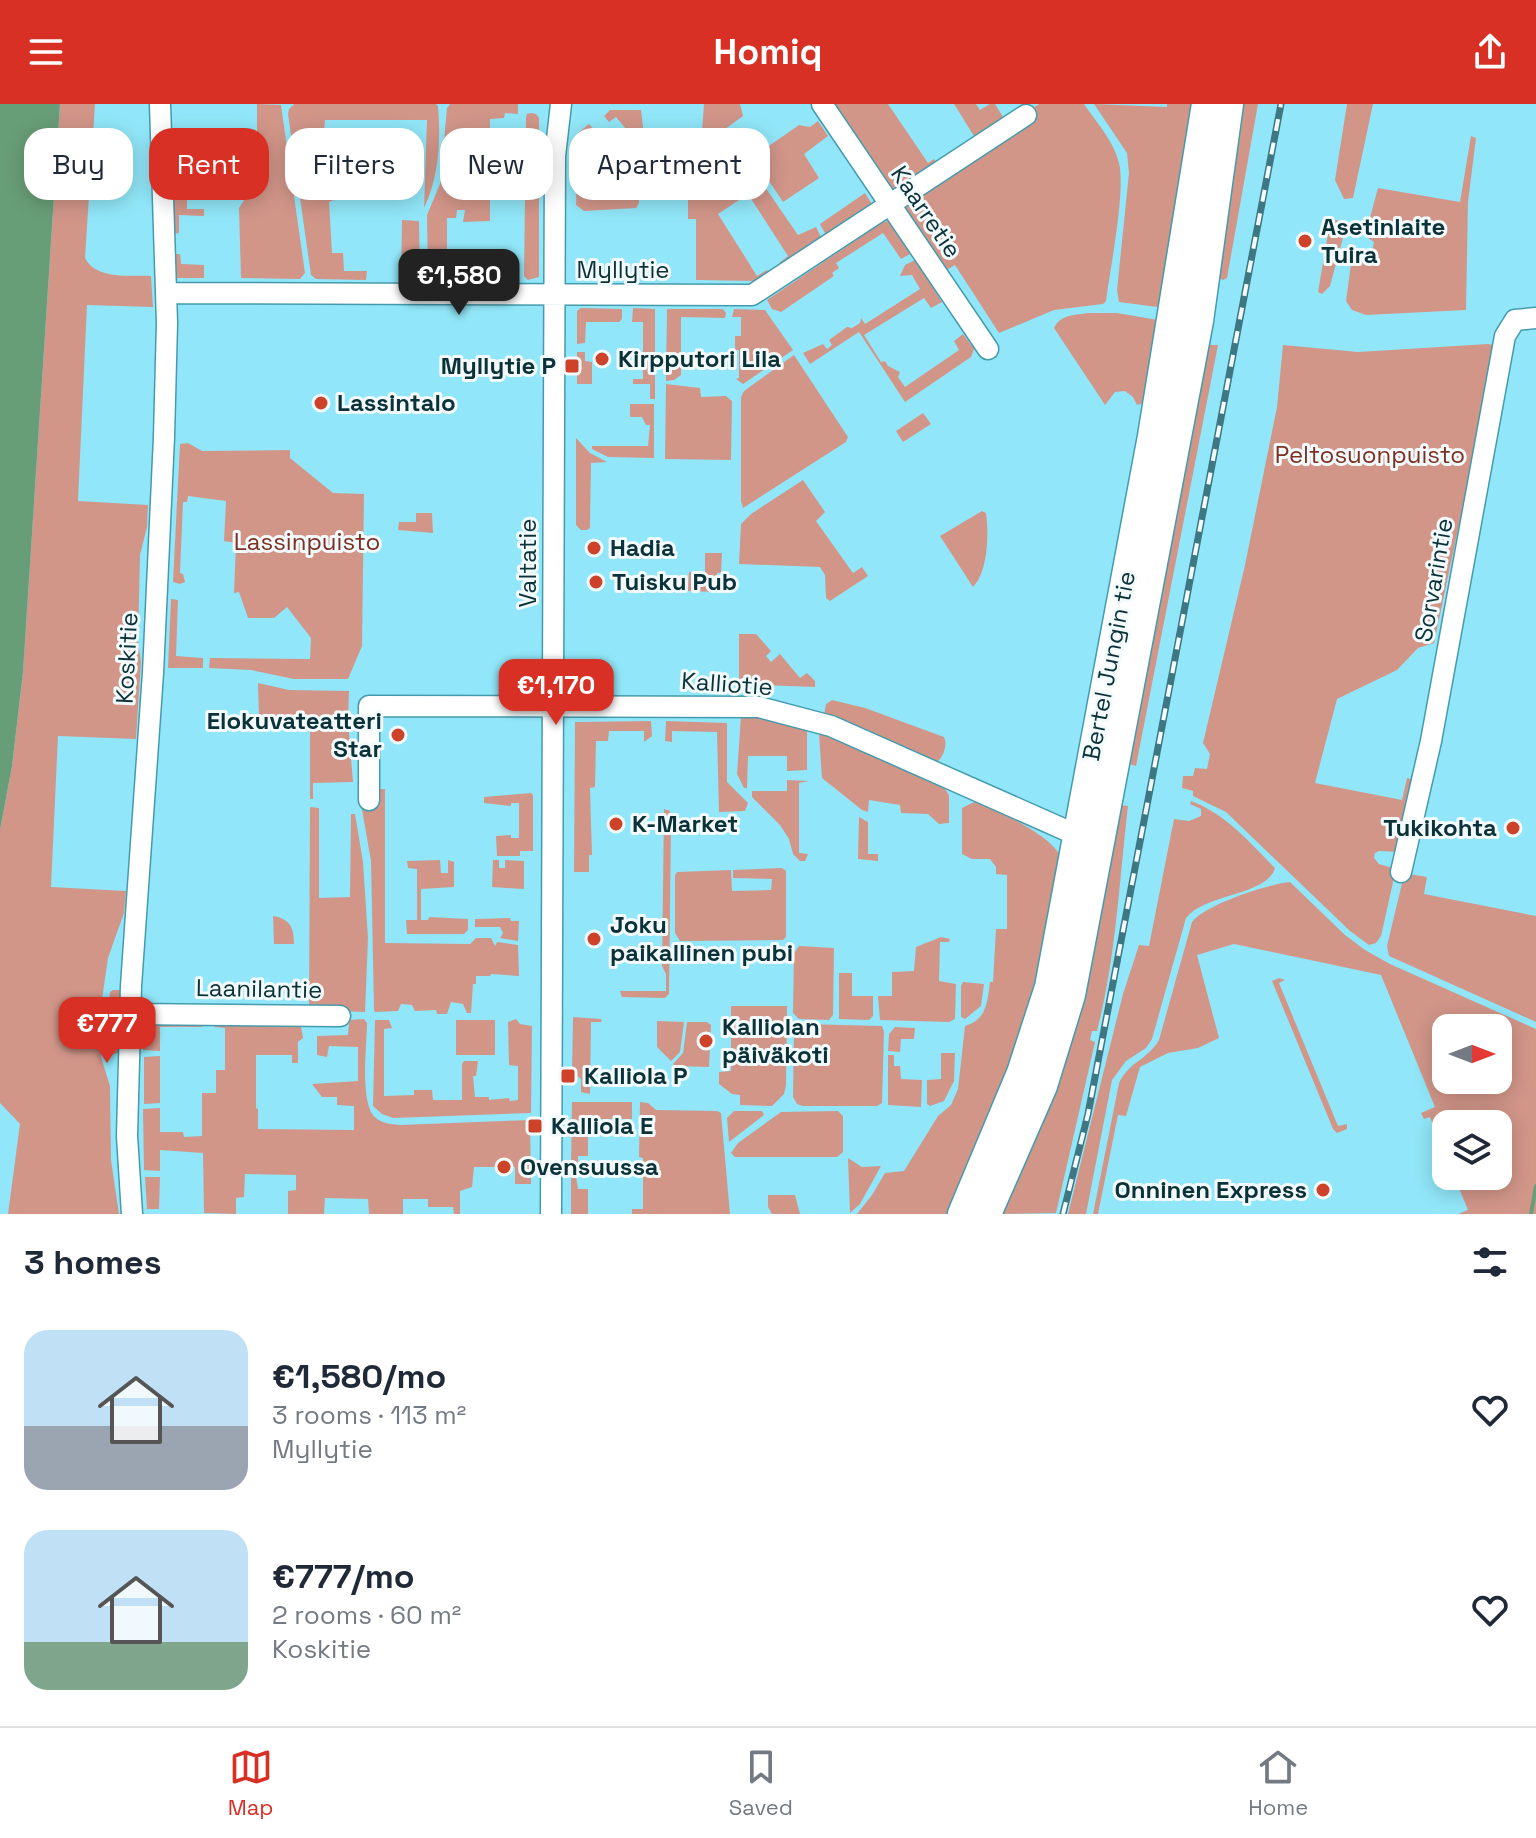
<!DOCTYPE html>
<meta charset="utf-8">
<style>
body{margin:0;font-family:"Space Grotesk",sans-serif;background:#f2f2f3;color:#1f2937;height:100vh;display:flex;flex-direction:column;font-size:30px;white-space:nowrap}
*{box-sizing:border-box;margin:0}
p{font-size:26px;color:#747a83}
.icon{flex:none;width:44px;height:44px;fill:none;stroke:currentColor;stroke-width:2;stroke-linecap:round;stroke-linejoin:round}
.map{position:relative;height:1110px;overflow:hidden}
.drawer{display:flex;flex-direction:column;background:#fff;flex:1}
.drawer>*{flex:none}
.hud{position:absolute;left:24px;top:24px;width:800px;height:72px;display:flex;gap:16px}
.needle{width:52px;rotate:90deg}
.buttons{position:absolute;left:1432px;top:910px;display:grid;gap:16px}
.buttons a{display:grid;place-items:center;width:80px;height:80px;border-radius:16px;background:#fff;box-shadow:0 4px 20px #0003;font-size:40px}
.price{position:absolute;translate:-50% -68px;padding:0 18px;border-radius:16px;background:#d93025;color:#fff;font-size:26px;line-height:52px;filter:drop-shadow(0 2px 4px #0008)}
.price::after{content:'';position:absolute;left:50%;top:48px;width:24px;height:18px;margin-left:-12px;background:inherit;clip-path:polygon(0 0,100% 0,50% 100%)}
.price.current{background:#222;color:#fff}
ul{padding:0;list-style:none}
li{display:flex;align-items:center;gap:24px;height:200px;padding:0 24px}
li span{display:grid;place-items:center;flex:none;width:224px;height:160px;border-radius:24px;color:#555}
li>.icon{margin-inline-start:auto}
span .icon{width:96px;height:96px;fill:#fffc;stroke-width:1}
li b{font-size:34px}
h2{display:flex;justify-content:space-between;align-items:center;height:96px;padding:0 24px;font-size:34px}
.chip{padding:0 28px;border-radius:24px;background:#fff;box-shadow:0 4px 20px #0003;font-size:28px;line-height:72px}
.chip.current{background:#d93025;color:#fff}
header{display:flex;justify-content:space-between;align-items:center;height:104px;padding:0 24px;background:#d93025;color:#fff;font-size:36px;font-weight:700}
.dock{display:flex;justify-content:space-around;align-items:center;height:112px;border-top:2px solid #e0e1e3;background:#fff;font-size:22px;color:#747a83}
.dock a{display:grid;justify-items:center;gap:4px}
.dock .current{color:#d93025}
.map>svg:first-child{display:block}
.green{fill:#d29689;fill-rule:evenodd}
.water{fill:#689e77}
.lines{fill:none;stroke-linecap:round;stroke-linejoin:round}
.stream{stroke:#689e77;stroke-width:4}
.minor-casing{stroke:#449bac;stroke-width:23}
.highway-casing{stroke:#449bac;stroke-width:31}
.minor{stroke:#fff;stroke-width:20}
.highway{stroke:#fff;stroke-width:28}
.rail-casing{stroke:#3e7681;stroke-width:7}
.rail{stroke:#f2fafc;stroke-width:4;stroke-dasharray:12;stroke-linecap:butt}
.poi-dot{fill:#cd4229;stroke:#f2fafc;stroke-width:3}
.labels{text-anchor:middle;stroke-width:6;stroke-linejoin:round;paint-order:stroke}
.street-label{font-size:24px;fill:#0c3239;stroke:#f2fafc}
.poi-label{font-size:24px;font-weight:bold;fill:#0c3239;stroke:#f2fafc;text-anchor:start}
.park-label{font-size:24px;fill:#7d2f21;stroke:#f2fafc}
</style>
<header><svg class="icon" aria-label="menu" viewBox="0 0 24 24"><path d="M4 6h16M4 12h16M4 18h16"/></svg>Homiq<svg class="icon" aria-label="share" viewBox="0 0 24 24"><path d="M12 15V3M7 8l5-5 5 5M5 13v7h14v-7"/></svg></header>
<div class="map">
<svg width="1536" height="1110" viewBox="0 0 1536 1110">
<rect width="100%" height="100%" fill="#91e7f9"/>
<!-- green -->
<path class="green" d="M60,0H95L85,154C96,176 130,171 151,172L153,203L87,201L78,397L148,401L147,423L140,451L138,537L141,558L136,635L58,632L51,783L126,787L124,809L108,854L98,923L101,953L110,982L111,1056L119,1110H8L20,1020L0,999V726L12,662L23,568Z
M257,0L281,1L305,169L300,175L241,174L239,104L253,82L258,84L259,76H213V69L225,68L237,35H257Z
M294,0H436L438,2C441,36 439,73 424,104L427,16H325L324,27H317L319,49L327,50L330,82L321,85L324,95L334,96L329,98L332,149H343L344,167H367L366,176L316,175L311,171L288,10L289,5Z
M450,0H518V10L505,9L504,14L490,15V117L463,118L465,106H457L456,114H447V159L459,160L460,163H447V176H428L427,111L440,80L447,4Z
M704,0H740L743,12L721,28H702Z
M830,0H888L928,59L934,55L936,58L890,87Z
M954,0H976L980,6L990,0H995L1003,13L974,32Z
M1039,0H1084C1096,18 1114,37 1119,59C1126,87 1110,165 1106,197L1103,200L1054,206L999,229L955,161L945,167L905,104L1032,19L1027,8Z
M1094,0L1167,3V0H1193L1165,204L1119,198L1117,186L1129,69L1127,49Z
M1241,0H1258L1227,174L1223,176L1219,174V164Z
M1347,0H1373L1353,94L1344,95L1335,76Z
M610,6H641C642,18 647,34 637,43L634,40L631,42L621,30L626,25L616,13L609,18L604,12Z
M531,9L536,10L539,14V173L528,176L524,172L526,14L527,10Z
M818,17L828,32L804,50L819,74L783,98L753,53L799,21L810,23Z
M589,20L611,44L608,47L616,56L633,54L639,60V99L636,104L584,107L576,101L578,29Z
M729,31L742,50L714,70L702,71V33Z
M1471,32L1476,34L1468,98L1466,206L1366,211L1352,206L1346,197L1352,152L1371,153L1374,138L1365,132L1378,84L1460,98Z
M170,47L174,51H184L187,56V105H204V112L179,111V129L173,130Z
M745,54L798,131L816,123L822,135L781,162L779,159L788,152L748,90L718,110L757,172L767,166L770,169L756,177L696,176V115H688V76L718,74Z
M865,89L872,100L826,131L820,120Z
M402,116L419,117L420,176H401Z
M1336,116L1347,119L1330,182L1322,190L1318,188L1330,118Z
M888,117L910,150L901,155L883,129L836,159L839,164L832,169L834,172L781,208L772,205L767,196L883,118Z
M173,150H180L181,160L204,161V174H177Z
M915,156L942,198L931,204L924,194L864,231L881,258L885,257L888,262L900,268L898,273L905,283L959,246L954,237L963,230L974,245L971,253L905,298L859,228L810,260L803,249L823,240L827,245L832,241L829,236L847,223L852,224L860,219L861,214L865,220L920,185L912,171L900,172L905,161Z
M581,204L622,205V215L619,218H586L585,239L577,240V207Z
M633,204L655,205V295H650V280H633V275H643V218H632Z
M667,205H723L726,209L725,214L681,213V271L674,276L666,277Z
M734,205L765,206L793,246L743,280L736,275L739,274V246H735V232H741V213H732Z
M1089,209H1117L1158,216L1146,298L1137,301L1133,293L1125,287L1115,288L1105,301L1054,224C1061,210 1075,211 1089,209Z
M1488,240L1494,241L1496,245L1434,539L1418,544L1397,566L1337,595L1315,679L1402,696L1407,674L1414,676L1399,748L1379,747L1375,749L1374,754L1379,760L1396,765L1381,832L1376,839L1369,841L1350,827L1226,708L1193,692V687L1182,684L1183,672H1193L1195,664L1207,665L1210,650L1203,639L1245,461L1277,303L1283,241L1358,248Z
M1204,241H1218L1136,662L1126,659Z
M577,248H585V257L592,258V280H577Z
M794,251L848,333L846,338L743,404L741,397V293L744,287Z
M666,280L700,284L701,293L726,292L732,297L731,356L665,355Z
M630,300H654V354L608,353L592,345V342H648L650,321H646L642,313H630Z
M923,309L931,320L903,338L896,327Z
M576,334L590,349L607,358L591,359L590,424L587,426H581L576,421Z
M188,339L202,347L290,346V354L333,389L364,390L362,542L348,575H294L251,566L209,564L210,554L310,555L311,534L287,503L274,514H248L239,488L234,489L236,439L224,437L226,397L188,392L187,398H183L180,469L183,470L185,478L180,480L173,478L180,340Z
M803,376L825,408L816,417L853,469L862,463L868,472L830,497L826,494L825,471L820,463L739,460L741,420L751,410Z
M982,407L986,409C989,430 988,468 973,483L940,432Z
M416,409H432L433,429L398,426L399,418H416Z
M705,449H722L721,469H717V488L688,487L689,468H705Z
M171,495L178,496L176,552L203,554V564H168Z
M739,530H756L771,547L766,552L771,558L780,550L800,574L807,569L815,577V583L739,580Z
M258,579L289,586L349,587L348,617L353,678L313,679V695H310V614H259Z
M832,596L865,604L944,633C948,641 943,655 935,659L824,611L826,600Z
M741,612H764L807,624V666L787,667V652H748L747,684H744L737,670Z
M651,617L652,632L644,638V627H609L608,637H596L595,683L590,684L592,751H589V768H574L575,618Z
M666,617L727,619V678L748,699L745,707L719,708L717,628L672,627V638L665,637Z
M822,628L945,685L949,691V719L939,720L928,710L901,709L900,701L869,696L868,708L862,706L822,674L819,630Z
M787,676L809,677L799,679V749L808,750L805,757H800L793,750L789,735L780,721L752,693V687H787Z
M375,685H385V839L470,840L476,834H491L495,842L497,838L518,841L519,872L491,870L490,872H476V880H473L471,909H467L463,900L451,898L447,910H437L436,906L415,907L412,901L401,900L398,907L375,908L374,906L371,757L361,700Z
M531,689L533,691V747H520V752H497L496,732L511,731V734H519V699H511V702L484,699V693Z
M1191,697C1226,710 1249,738 1275,764C1267,792 1206,789 1186,814L1152,935L1146,944L1126,957L1112,976L1086,1110H1068L1123,890L1139,841L1149,842L1174,715L1189,717L1201,712V705L1190,700Z
M974,698C997,706 1054,732 1061,754L1040,886L954,1110H857L872,1091L885,1069L904,1067L938,1012L951,1001L958,985L965,922C987,915 987,899 990,878H993L996,825H1007V771L996,770V763L990,755H972L962,750V704Z
M1118,701L1128,702C1119,779 1116,854 1097,927H1092L1090,936L1095,938L1056,1109L997,1110Z
M310,703L319,704V794L350,793L351,710H355L363,758L368,834L365,908L309,906Z
M664,705L670,707L671,721L669,890L665,894L622,893L620,887H666V870L662,862Z
M859,713L868,718V750H878V757L858,755Z
M440,756L441,769H448V756L454,758V783L421,785V816H428L429,813L468,815V826L464,830H407L406,816H417V765L408,764L407,757Z
M493,756H499V764H505V756L524,757V785L492,783Z
M782,764L786,767V833L783,836L680,837L675,829V771L677,768L731,766L732,787L771,786L772,775L733,774V766Z
M1409,770L1427,773L1424,790L1536,812V918L1389,852L1387,842L1403,775Z
M1290,778L1345,831L1365,846L1390,860L1536,925V1110H1458L1468,1106L1454,1072H1498V1020H1446V1052L1430,1013L1424,1015L1421,1009L1435,1003L1381,871L1234,840L1197,851L1219,934L1198,944L1168,949L1140,963L1126,1012L1118,1011L1098,1110H1093L1119,979C1128,959 1148,955 1159,936L1192,818C1204,801 1268,780 1290,778ZM1446,924H1498V976H1446Z
M273,812C290,815 294,823 294,840H274Z
M510,814L511,817H519L518,837L500,834L503,829L500,823H475V815Z
M941,833L950,835L949,838H940L939,877L956,880L955,915L949,918L880,916L878,892H892V868L914,867L916,843Z
M799,842L834,844L833,911L829,916L799,915L793,909L794,849Z
M839,869H852V892H873V912L869,916L839,915Z
M1279,874L1285,876L1279,879L1338,1022L1347,1020V1025L1337,1029L1333,1025L1272,877Z
M963,878L984,880L981,902L965,915L961,913V882Z
M113,886H123L122,948L109,951L105,927L110,888Z
M731,902H787L786,981L784,990L772,1002L740,1001V991L732,990L719,980V968L731,967Z
M573,913L601,915L602,918H591L590,990L581,988V975L572,968Z
M364,915L367,919C367,940 359,1001 376,1014C383,1020 392,1020 400,1021L530,1016L531,1080H515V1063H474L472,1083L460,1087V1110H454L453,1103H428V1095H403V1110H369L368,1095L325,1094L324,1110H288V1087L296,1086V1071L245,1070L244,1093L236,1094V1110L204,1109L203,1049L160,1046V1067L144,1066L143,1005L160,1004V1028H183L184,1033L202,1032V989H216V966H225V924L214,923V920L300,917L303,934L298,938V959H292V951H256V1004L258,1005V1025L354,1026V1002L337,1001V993H322L312,980L358,977V943L329,942L327,953L317,951V932L348,931L349,916Z
M516,915L520,920L532,922L531,1009L393,1014L382,1010L373,1002L375,916H389L392,924L384,925V992L414,991V986H432L433,996H462V960L464,957H478L476,972H473L475,993H489V996L509,994L510,997L518,996V962L509,961L508,918Z
M456,916H495V951H456Z
M202,917L203,923H160V947L143,946L144,920Z
M657,917L684,918L680,948L671,957L657,943Z
M687,918H707L711,921L709,963L675,962L673,960L683,949Z
M803,920L882,922L884,928L882,999L877,1002H803L797,1000L793,993L794,928L796,922Z
M895,923L915,924L914,935H901L900,948L888,947L889,930Z
M941,949H955L954,977L944,997L930,1002L927,1000V976L941,975Z
M888,951H894V962H900L901,975L922,976L921,1003L888,1001Z
M160,952V999L144,1000V953Z
M572,998H632V1015H588V1052H578V1061L581,1062L571,1064Z
M640,998L648,999L656,1006L717,1007L721,1009L730,1110H632V1105H643V1054L639,1053Z
M734,1007H762L764,1011L729,1038L727,1014Z
M838,1007L843,1012V1048L837,1053H735L731,1049L738,1039L781,1008Z
M848,1054L862,1063L881,1062L860,1100L850,1109Z
M576,1072L578,1085H588V1110H571V1073Z
M145,1073H160L159,1105H147Z
M768,1091H795L800,1110H772L768,1103Z"/>
<!-- water -->
<path class="water" d="M0,0H60L23,568L12,662L0,726Z"/>
<g class="lines">
<!-- stream -->
<path class="stream" d="M1531,1110L1536,1082"/>
<defs>
<path id="minor" d="M822,0L988,245
M166,189L752,191L1026,11
M369,696V602L759,603L831,622L1088,736
M1401,768L1431,637L1505,232L1515,216L1536,214
M130,910L340,912
M132,1110L127,1032L131,882L153,569L164,333L167,219L160,0
M551,1110L555,52L561,0"/>
<path id="highway" d="M962,1110L1021,969L1049,883L1152,332L1206,0
M987,1110L1043,982L1071,891L1199,217L1229,0"/>
</defs>
<!-- minor casing -->
<use href="#minor" class="minor-casing"/>
<!-- highway casing -->
<use href="#highway" class="highway-casing"/>
<!-- minor -->
<use href="#minor" class="minor"/>
<!-- highway -->
<use href="#highway" class="highway"/>
<defs>
<path id="rail" d="M1063,1110L1088,1010L1281,0"/>
</defs>
<!-- rail casing -->
<use href="#rail" class="rail-casing"/>
<!-- rail -->
<use href="#rail" class="rail"/>
</g>
<!-- markers -->
<g class="poi-dot">
<circle cx="1305" cy="137" r="8"/>
<circle cx="602" cy="255" r="8"/>
<rect x="564" y="254" width="16" height="16" rx="4"/>
<circle cx="321" cy="299" r="8"/>
<circle cx="594" cy="444" r="8"/>
<circle cx="596" cy="478" r="8"/>
<circle cx="398" cy="631" r="8"/>
<circle cx="616" cy="720" r="8"/>
<circle cx="1513" cy="724" r="8"/>
<circle cx="594" cy="835" r="8"/>
<circle cx="706" cy="937" r="8"/>
<rect x="560" y="964" width="16" height="16" rx="4"/>
<rect x="527" y="1014" width="16" height="16" rx="4"/>
<circle cx="504" cy="1063" r="8"/>
<circle cx="1323" cy="1086" r="8"/>
</g>
<g class="labels">
<!-- street labels -->
<g class="street-label">
<text transform="translate(926 108) rotate(56)" y="8">Kaarretie</text>
<text x="623" y="174">Myllytie</text>
<text transform="translate(528 459) rotate(-90)" y="8">Valtatie</text>
<text transform="translate(1434 476) rotate(-80)" y="8">Sorvarintie</text>
<text transform="translate(127 554) rotate(-87)" y="8">Koskitie</text>
<text transform="translate(1109 562) rotate(-79)" y="8">Bertel Jungin tie</text>
<text transform="translate(727 580) rotate(4)" y="8">Kalliotie</text>
<text transform="translate(259 885) rotate(1)" y="8">Laanilantie</text>
</g>
<!-- poi labels -->
<g class="poi-label">
<text x="1321" y="131">Asetinlaite<tspan x="1321" dy="28">Tuira</tspan></text>
<text x="618" y="263">Kirpputori Lila</text>
<text x="556" y="270" text-anchor="end">Myllytie P</text>
<text x="337" y="307">Lassintalo</text>
<text x="610" y="452">Hadia</text>
<text x="612" y="486">Tuisku Pub</text>
<text x="382" y="625" text-anchor="end">Elokuvateatteri<tspan x="382" dy="28">Star</tspan></text>
<text x="632" y="728">K-Market</text>
<text x="1497" y="732" text-anchor="end">Tukikohta</text>
<text x="610" y="829">Joku<tspan x="610" dy="28">paikallinen pubi</tspan></text>
<text x="722" y="931">Kalliolan<tspan x="722" dy="28">päiväkoti</tspan></text>
<text x="584" y="980">Kalliola P</text>
<text x="551" y="1030">Kalliola E</text>
<text x="520" y="1071">Ovensuussa</text>
<text x="1307" y="1094" text-anchor="end">Onninen Express</text>
</g>
<!-- park labels -->
<g class="park-label">
<text x="1370" y="359">Peltosuonpuisto</text>
<text x="307" y="446">Lassinpuisto</text>
</g>
</g>
</svg>
<div class="buttons">
<a><svg class="needle" viewBox="-14 -14 28 28"><path d="M0-13l5 13h-10z" fill="#e53935"/><path d="M0 13l5-13h-10z" fill="#747a83"/></svg></a>
<a><svg class="icon" aria-label="layers" viewBox="0 0 24 24"><path d="M12 4l9 5-9 5-9-5zM3 14l9 5 9-5"/></svg></a>
</div>
<b class="price current" style="left:459px;top:213px">€1,580</b>
<b class="price" style="left:556px;top:623px">€1,170</b>
<b class="price" style="left:107px;top:961px">€777</b>
<div class="hud">
<a class="chip">Buy</a>
<a class="chip current">Rent</a>
<a class="chip">Filters</a>
<a class="chip">New</a>
<a class="chip">Apartment</a>
</div>
</div>
<section class="drawer">
<h2>3 homes<svg class="icon" aria-label="filters" viewBox="0 0 24 24"><path d="M4 7h16M4 17h16"/><circle cx="9" cy="7" r="2"/><circle cx="15" cy="17" r="2"/></svg></h2>
<ul>
<li><span style="background:linear-gradient(#bfe0f5 60%,#9aa5b1 0)"><svg class="icon" aria-label="home" viewBox="0 0 24 24"><path d="M3 11l9-7 9 7M6 9v11h12V9"/></svg></span><div><b>€1,580/mo</b><p>3 rooms · 113 m²</p><p>Myllytie</p></div><svg class="icon" aria-label="heart" viewBox="0 0 24 24"><path d="M12 20l-8-8c-3-5 5-10 8-4 3-6 11-1 8 4z"/></svg></li>
<li><span style="background:linear-gradient(#bfe0f5 70%,#7fa58c 0)"><svg class="icon" aria-label="home" viewBox="0 0 24 24"><path d="M3 11l9-7 9 7M6 9v11h12V9"/></svg></span><div><b>€777/mo</b><p>2 rooms · 60 m²</p><p>Koskitie</p></div><svg class="icon" aria-label="heart" viewBox="0 0 24 24"><path d="M12 20l-8-8c-3-5 5-10 8-4 3-6 11-1 8 4z"/></svg></li>
</ul>
</section>
<nav class="dock">
<a class="current"><svg class="icon" aria-label="map" viewBox="0 0 24 24"><path d="M3 6l6-2 6 2 6-2v14l-6 2-6-2-6 2zM9 4v14M15 6v14"/></svg>Map</a>
<a><svg class="icon" aria-label="saved" viewBox="0 0 24 24"><path d="M7 4h10v16l-5-4-5 4z"/></svg>Saved</a>
<a><svg class="icon" aria-label="home" viewBox="0 0 24 24"><path d="M3 11l9-7 9 7M6 9v11h12V9"/></svg>Home</a>
</nav>
